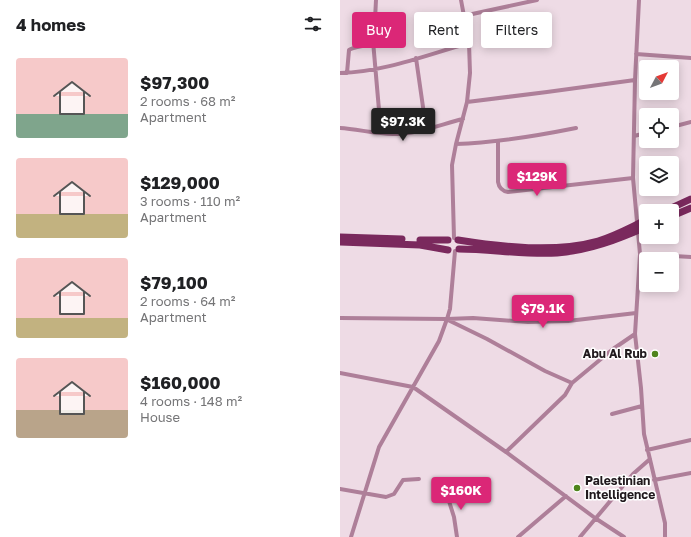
<!DOCTYPE html>
<meta charset="utf-8">
<style>
body{margin:0;font-family:"Golos Text",sans-serif;background:#f6f6f6;color:#202124;height:100vh;display:flex;flex-direction:column;font-size:15px;white-space:nowrap}
*{box-sizing:border-box;margin:0}
p{font-size:13px;color:#757577}
.icon{flex:none;width:22px;height:22px;fill:none;stroke:currentColor;stroke-width:2;stroke-linecap:round;stroke-linejoin:round}
.map{position:relative;flex:1;overflow:hidden}
.drawer{display:flex;flex-direction:column;background:#fff;width:340px}
.drawer>*{flex:none}
.hud{position:absolute;left:12px;top:12px;width:279px;height:36px;display:flex;gap:8px}
.needle{width:26px;rotate:49deg}
.tools{position:absolute;left:299px;top:60px;display:grid;gap:8px}
.tools a{display:grid;place-items:center;width:40px;height:40px;border-radius:4px;background:#fff;box-shadow:0 2px 10px #0003;font-size:20px}
.price{position:absolute;translate:-50% -34px;padding:0 9px;border-radius:4px;background:#db2777;color:#fff;font-size:13px;line-height:26px;filter:drop-shadow(0 1px 2px #0008)}
.price::after{content:'';position:absolute;left:50%;top:24px;width:12px;height:9px;margin-left:-6px;background:inherit;clip-path:polygon(0 0,100% 0,50% 100%)}
.price.selected{background:#222;color:#fff}
ul{padding:0;list-style:none}
li{display:flex;align-items:center;gap:12px;height:100px;padding:0 16px}
li span{display:grid;place-items:center;flex:none;width:112px;height:80px;border-radius:4px;color:#555}
li>.icon{margin-inline-start:auto}
span .icon{width:48px;height:48px;fill:#fffc;stroke-width:1}
li b{font-size:17px}
h2{display:flex;justify-content:space-between;align-items:center;height:48px;padding:0 16px;font-size:17px}
.pill{padding:0 14px;border-radius:4px;background:#fff;box-shadow:0 2px 10px #0003;font-size:14px;line-height:36px}
.pill.selected{background:#db2777;color:#fff}
main{display:flex;flex:1;min-height:0}
.map>svg:first-child{display:block}
.lines{fill:none;stroke-linecap:round;stroke-linejoin:round}
.minor{stroke:#ae7f99;stroke-width:4}
.primary{stroke:#7a295d;stroke-width:7}
.poi-dot{fill:#4e841c;stroke:#fff;stroke-width:1.5}
.labels{text-anchor:middle;stroke-width:3;stroke-linejoin:round;paint-order:stroke}
.poi-label{font-size:12px;font-weight:bold;fill:#20191d;stroke:#fff;text-anchor:end}
</style>
<main>
<section class="drawer">
<h2>4 homes<svg class="icon" aria-label="filters" viewBox="0 0 24 24"><path d="M4 7h16M4 17h16"/><circle cx="9" cy="7" r="2"/><circle cx="15" cy="17" r="2"/></svg></h2>
<ul>
<li><span style="background:linear-gradient(#f6c9c9 70%,#7fa58c 0)"><svg class="icon" aria-label="home" viewBox="0 0 24 24"><path d="M3 11l9-7 9 7M6 9v11h12V9"/></svg></span><div><b>$97,300</b><p>2 rooms · 68 m²</p><p>Apartment</p></div></li>
<li><span style="background:linear-gradient(#f6c9c9 70%,#c2b280 0)"><svg class="icon" aria-label="home" viewBox="0 0 24 24"><path d="M3 11l9-7 9 7M6 9v11h12V9"/></svg></span><div><b>$129,000</b><p>3 rooms · 110 m²</p><p>Apartment</p></div></li>
<li><span style="background:linear-gradient(#f6c9c9 75%,#c2b280 0)"><svg class="icon" aria-label="home" viewBox="0 0 24 24"><path d="M3 11l9-7 9 7M6 9v11h12V9"/></svg></span><div><b>$79,100</b><p>2 rooms · 64 m²</p><p>Apartment</p></div></li>
<li><span style="background:linear-gradient(#f6c9c9 65%,#b9a48a 0)"><svg class="icon" aria-label="home" viewBox="0 0 24 24"><path d="M3 11l9-7 9 7M6 9v11h12V9"/></svg></span><div><b>$160,000</b><p>4 rooms · 148 m²</p><p>House</p></div></li>
</ul>
</section>
<div class="map">
<svg width="351" height="537" viewBox="0 0 351 537">
<rect width="100%" height="100%" fill="#eedbe5"/>
<g class="lines">
<!-- minor -->
<path class="minor" d="M299,0L295,80L293,178L300,254L295,334L301,388L304,434L325,523V537
M123,16L197,0
M33,41L41,133
M296,54L351,58
M76,58L86,128
M0,73C44,72 86,55 129,43
M7,73L9,50C17,45 29,48 34,39L36,0
M127,102L207,92L295,80
M332,127L351,122
M0,128C17,129 36,134 53,134C74,135 102,124 123,119
M294,136L306,133
M158,141V182C159,188 162,191 168,192L293,178
M116,144C156,143 196,136 236,128
M114,238L112,165L116,144L127,102L130,73L129,43L121,0
M300,254L351,257
M0,318L107,319L133,318L188,322L228,321L296,313
M108,320L147,339L205,371L232,383
M0,373L73,387L166,452L255,518L284,537
M272,414L302,406
M307,450L351,440
M166,452L225,395L232,383L273,349L295,334
M314,480L351,473
M107,487L108,498L114,517L117,537
M0,489L46,497L54,494L63,480L79,479
M11,537L39,447L99,341L107,319L110,309L115,251
M178,537L226,496
M240,537L293,474L310,459"/>
<!-- primary -->
<path class="primary" d="M325,211L351,199
M332,216L351,208
M0,237L62,239
M80,240H108
M118,240C162,247 215,253 258,241C275,236 291,227 306,220
M0,242L80,245L108,250
M119,249C151,249 184,255 217,253C251,250 276,240 306,227"/>
</g>
<!-- markers -->
<g class="poi-dot">
<circle cx="315" cy="354" r="4"/>
<circle cx="237" cy="488" r="4"/>
</g>
<g class="labels">
<!-- poi labels -->
<g class="poi-label">
<text x="307" y="358">Abu Al Rub</text>
<text x="245" y="485" text-anchor="start">Palestinian<tspan x="245" dy="14">Intelligence</tspan></text>
</g>
</g>
</svg>
<div class="tools">
<a><svg class="needle" viewBox="-14 -14 28 28"><path d="M0-13l5 13h-10z" fill="#e53935"/><path d="M0 13l5-13h-10z" fill="#757577"/></svg></a>
<a><svg class="icon" aria-label="locate" viewBox="0 0 24 24"><circle cx="12" cy="12" r="6"/><path d="M12 2v4M12 18v4M2 12h4M18 12h4"/></svg></a>
<a><svg class="icon" aria-label="layers" viewBox="0 0 24 24"><path d="M12 4l9 5-9 5-9-5zM3 14l9 5 9-5"/></svg></a>
<a>+</a>
<a>−</a>
</div>
<b class="price selected" style="left:63px;top:142px">$97.3K</b>
<b class="price" style="left:197px;top:197px">$129K</b>
<b class="price" style="left:203px;top:329px">$79.1K</b>
<b class="price" style="left:121px;top:511px">$160K</b>
<div class="hud">
<a class="pill selected">Buy</a>
<a class="pill">Rent</a>
<a class="pill">Filters</a>
</div>
</div>
</main>
